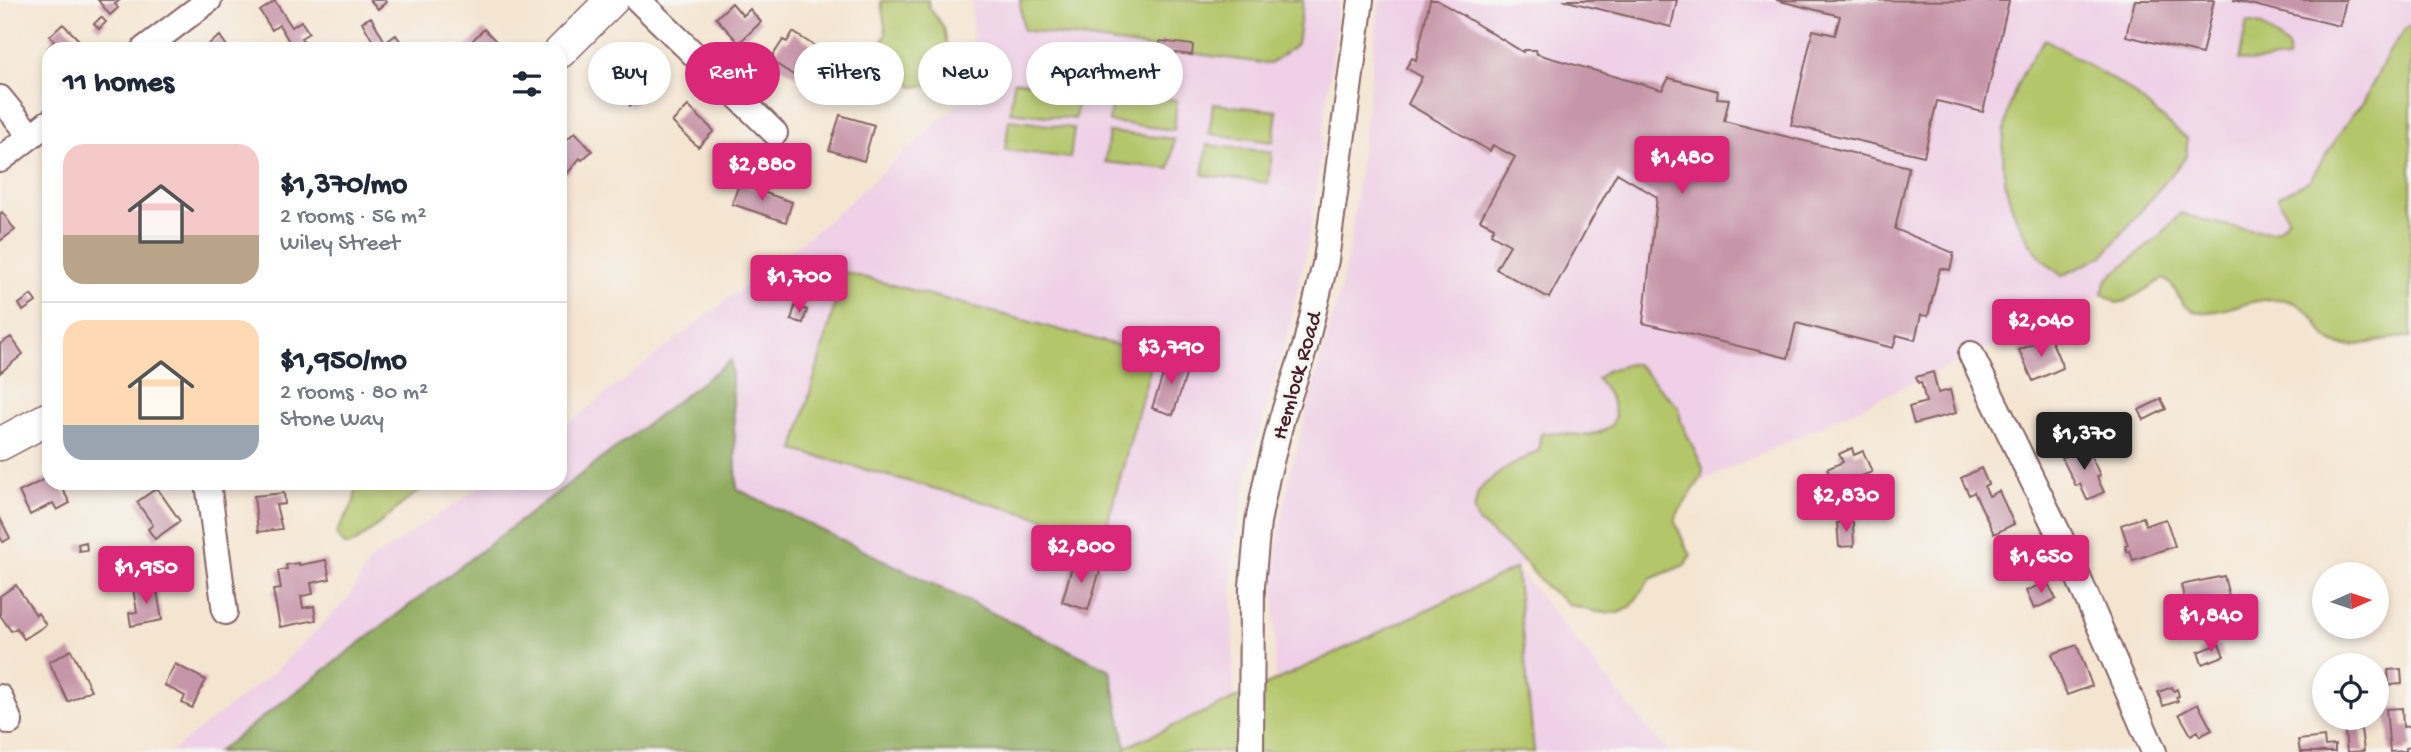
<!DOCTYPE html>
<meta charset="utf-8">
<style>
body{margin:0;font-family:"Gochi Hand",sans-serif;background:#f6f6f7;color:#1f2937;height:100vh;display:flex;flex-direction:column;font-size:26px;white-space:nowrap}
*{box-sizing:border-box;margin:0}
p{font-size:23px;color:#747a83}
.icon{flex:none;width:38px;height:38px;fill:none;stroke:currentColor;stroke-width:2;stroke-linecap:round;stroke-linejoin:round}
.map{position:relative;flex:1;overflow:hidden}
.drawer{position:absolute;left:42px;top:42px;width:525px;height:448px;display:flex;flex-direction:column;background:#fff;border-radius:21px;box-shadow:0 4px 10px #0003}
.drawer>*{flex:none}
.banner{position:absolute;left:588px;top:42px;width:665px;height:63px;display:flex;gap:14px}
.needle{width:46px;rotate:87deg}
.controls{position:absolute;left:2312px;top:562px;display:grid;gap:14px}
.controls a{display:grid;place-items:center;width:77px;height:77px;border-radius:50%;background:#fff;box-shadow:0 4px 10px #0003;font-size:35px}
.price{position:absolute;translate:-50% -60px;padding:0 16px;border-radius:7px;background:#db2777;color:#fff;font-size:23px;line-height:46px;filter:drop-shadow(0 2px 4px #0008)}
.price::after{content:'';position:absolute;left:50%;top:42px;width:21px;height:16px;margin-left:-10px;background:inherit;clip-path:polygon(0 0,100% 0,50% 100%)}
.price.current{background:#222;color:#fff}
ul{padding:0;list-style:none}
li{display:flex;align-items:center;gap:21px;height:175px;padding:0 21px}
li+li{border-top:2px solid #e0e1e3}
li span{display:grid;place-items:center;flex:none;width:196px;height:140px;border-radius:21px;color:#555}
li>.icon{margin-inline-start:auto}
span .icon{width:84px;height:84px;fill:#fffc;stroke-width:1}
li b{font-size:30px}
h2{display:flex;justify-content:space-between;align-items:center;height:84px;padding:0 21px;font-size:30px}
.tag{padding:0 24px;border-radius:32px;background:#fff;box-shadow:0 4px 10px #0003;font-size:24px;line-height:63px}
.tag.current{background:#db2777;color:#fff}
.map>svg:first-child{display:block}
.built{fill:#efd0e6}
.green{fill:#b4c66a;stroke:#7f724a;stroke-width:2}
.forest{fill:#8fab5e;stroke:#6c6544;stroke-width:2}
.building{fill:#c795a9}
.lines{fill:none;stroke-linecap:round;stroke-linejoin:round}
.minor-casing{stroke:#866465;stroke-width:28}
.major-casing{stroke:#866465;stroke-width:35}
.minor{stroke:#fff;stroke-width:24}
.major{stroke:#fff;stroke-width:32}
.labels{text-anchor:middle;stroke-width:7;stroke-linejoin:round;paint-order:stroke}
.street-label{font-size:23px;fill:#4a1f2b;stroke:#f6f6f2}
</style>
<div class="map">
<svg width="2411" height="752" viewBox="0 0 2411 752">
<rect width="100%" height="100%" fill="#f6f6f2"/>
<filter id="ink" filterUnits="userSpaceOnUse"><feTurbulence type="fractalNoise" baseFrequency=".0143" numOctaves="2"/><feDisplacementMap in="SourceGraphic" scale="14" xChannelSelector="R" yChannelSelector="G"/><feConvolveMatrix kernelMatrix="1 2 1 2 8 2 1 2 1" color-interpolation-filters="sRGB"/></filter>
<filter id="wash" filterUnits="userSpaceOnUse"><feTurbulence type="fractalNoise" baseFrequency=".00686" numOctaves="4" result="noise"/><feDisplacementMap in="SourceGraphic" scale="28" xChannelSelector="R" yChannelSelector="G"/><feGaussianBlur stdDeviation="1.57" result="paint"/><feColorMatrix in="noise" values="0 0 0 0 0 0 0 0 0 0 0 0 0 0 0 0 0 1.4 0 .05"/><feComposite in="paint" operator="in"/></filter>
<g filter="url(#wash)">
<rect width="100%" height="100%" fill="#f4e5d1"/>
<!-- built -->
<path class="built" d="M972,0H1339L1317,188L1308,243L1291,320L1247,476L1236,537L1232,570L1234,699L1114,752H170L273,673L347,600L371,560L486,483H560V430L827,222L973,91Z
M1380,0H2411V192L2232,239L2051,318L1517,568L1646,727L1670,752H1534L1516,568L1275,681V563L1280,527L1290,474L1342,283L1351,238Z"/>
<!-- green -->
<path class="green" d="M928,0L929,7L944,28L952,76L943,84L913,87L883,51L882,41L886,34L881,1Z
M1020,0H1303L1297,44L1270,64L1023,30Z
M2247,22L2261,25L2289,48L2288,59L2249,62L2239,60Z
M2411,25V337C2388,335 2353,353 2332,342C2325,338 2322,332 2318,325C2309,309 2294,299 2275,299C2250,298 2212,319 2191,310C2177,304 2178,285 2163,279L2126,301L2116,303L2102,293L2106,281L2113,274L2160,236L2181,213C2198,219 2260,236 2276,230C2281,228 2285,222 2288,218L2278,197L2309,181L2351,116L2363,103L2389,52L2406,28Z
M2045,39L2128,89L2187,139V156L2103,256L2062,276C2054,269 2044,262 2038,254C1986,187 1995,102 2045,39Z
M1014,81L1079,89L1075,119L1010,112Z
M1113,92L1177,100L1174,130L1109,122Z
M1213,104L1277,111L1273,142L1209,134Z
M1009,120L1074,128L1070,158L1005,150Z
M1109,132L1174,139L1170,169L1105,162Z
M1207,145L1272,152L1268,183L1203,175Z
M844,272L1154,355L1104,535L794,450Z
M1629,364H1636L1642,369L1679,408L1681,422L1703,468L1702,477L1678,513L1675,522L1686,547L1691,555L1685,565L1650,579L1630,608L1618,613L1596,612L1570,605L1545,586L1525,562L1478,522L1474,511L1478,493L1484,485L1502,471L1539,450L1540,436L1543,433C1556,432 1570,435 1582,435C1628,433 1618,404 1597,379L1606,371Z
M353,483H431C402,500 380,527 351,545H345L336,535C340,520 363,501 353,483Z
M1516,568L1534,752H1114L1275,681Z"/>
<!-- forest -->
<path class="forest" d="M731,360L737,489L1110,670L1127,752H217Z"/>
<g id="blocks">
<!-- building -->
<path class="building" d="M98,0H120L115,4L118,8L110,15Z
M370,0H385L386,2L378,9Z
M1430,0H1437L1523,52L1524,50H1536L1537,54L1662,90L1669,78L1718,91L1717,98L1729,99L1724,121L1909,167L1895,229L1954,253L1950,270L1940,268L1928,316L1921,315L1915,340L1897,335L1893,348L1796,323L1788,358L1643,323L1657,197L1617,173L1549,298L1496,269L1510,245L1491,234L1494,227L1480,220L1515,157L1493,145L1490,151L1408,104L1422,77L1406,68L1412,58L1416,60Z
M1563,0H1677L1671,27Z
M1776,0L2009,1L1983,112L1937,101L1924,156L1791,125L1813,30L1835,35L1840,16Z
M2135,0H2214L2202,54L2126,36Z
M2233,0H2346L2340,26Z
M275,1L292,27L301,21L309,33L301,38L307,47L305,49H294L279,25L272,30L260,11Z
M732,3L743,16L750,9L761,22L739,43L716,18Z
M101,17L106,22L99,29L94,24Z
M371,17L384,40L375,45L362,22Z
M63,24L78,39L67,49H49L48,48L54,41L50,36Z
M484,29L499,44L495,49H464Z
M793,32L830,56L811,86L770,60L783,40L787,42Z
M396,35L401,42L390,49H380L379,47Z
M220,36L229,49H202Z
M1160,41L1193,45L1192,55L1159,51Z
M641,67L652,85L633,96L637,102L630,106L616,83Z
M688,106L714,131L698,147L672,122Z
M840,115L874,125L864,161L829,150Z
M575,132L592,151L582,160L580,158L567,174L560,166V146Z
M739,184L792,202L786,222L732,204Z
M2,212L15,230L0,241V214Z
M31,295L36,302L23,311L19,304Z
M795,306L807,310L803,323L791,320Z
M11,337L23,354L0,373V344Z
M2050,337L2063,368L2033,381L2019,350Z
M1169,357L1190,363L1173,415L1152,408Z
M1933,372L1938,393L1950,390L1956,413L1914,424L1909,407L1926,402L1921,382L1918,383L1916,377Z
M2161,399L2166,409L2144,420L2139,410Z
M2086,446L2100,475L2097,477L2104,492L2087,500L2080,484L2076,486L2062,458Z
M1852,448L1854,455L1863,451L1872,472L1852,480L1854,484L1837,492L1827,469L1843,462L1839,454Z
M1981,468L1988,484L1984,486L1989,496L1999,491L2014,524L1994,534L1974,492L1969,495L1961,478Z
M49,477V483H59L70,503L57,510L53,503L30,515L19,492Z
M157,488L180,521L155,539L148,529L153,525L137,502Z
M284,493L285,504L276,505L282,529L258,532L254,496Z
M2143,517L2146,525L2166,519L2175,546L2133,560L2130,551L2127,552L2125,546L2128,545L2121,525Z
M0,518L10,538L3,542L0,537Z
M1853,522L1854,546L1839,547L1837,523Z
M86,542L87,550L79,551L78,544Z
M326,560L330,579L311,583L313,594L301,596L303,608L314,606L316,620L280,627L273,590L281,589L278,571L287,569L286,565L299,563V565Z
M1074,560L1101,567L1088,610L1062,602Z
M2224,576L2229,596L2186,606L2181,585Z
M2047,581L2056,599L2034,609L2026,591Z
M16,585L36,615L38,613L46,625L24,639L17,628L11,631L0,615V596Z
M156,585L162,620L131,626L129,613L137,612L133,589Z
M2219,644L2224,656L2202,664L2198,652Z
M2077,645L2092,686L2067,695L2052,654Z
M71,650L91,690L68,702L49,662Z
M175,664L206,680L192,708L182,703L185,696L164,685Z
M2401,669L2402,684L2389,685L2388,670Z
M2172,687L2174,691L2177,689L2179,696L2176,697L2178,701L2163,706L2158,692Z
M2198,704L2212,730L2200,736L2198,731L2191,735L2179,714Z
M2402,708L2403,727L2411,726V747L2406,748V751L2390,752L2386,709Z
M2361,729L2364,751L2347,752L2345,731Z
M2324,737L2325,746L2335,745V752H2300L2298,740Z"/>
</g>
</g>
<g filter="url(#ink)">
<use href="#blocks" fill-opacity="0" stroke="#866465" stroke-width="2"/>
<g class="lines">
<defs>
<path id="minor" d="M638,0L775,133
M144,49L209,0
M0,98L31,136
M0,160L49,122
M1971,354L2065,547L2154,752
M208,483L225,612
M0,697L10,722
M1251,752L1252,586L1258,522L1267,477L1282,418L1305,347L1326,260L1361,0"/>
<path id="major" d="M560,52L612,0
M0,444L49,418"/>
</defs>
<!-- minor casing -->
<use href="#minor" class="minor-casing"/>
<!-- major casing -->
<use href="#major" class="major-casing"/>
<!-- minor -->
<use href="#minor" class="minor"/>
<!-- major -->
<use href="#major" class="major"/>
</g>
</g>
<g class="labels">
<!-- street labels -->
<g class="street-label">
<text transform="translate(1295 375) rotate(-74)" y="8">Hemlock Road</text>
</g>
</g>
</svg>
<div class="controls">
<a><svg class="needle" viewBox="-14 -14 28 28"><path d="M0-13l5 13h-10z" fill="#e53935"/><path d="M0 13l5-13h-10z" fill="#747a83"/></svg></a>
<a><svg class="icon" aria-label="locate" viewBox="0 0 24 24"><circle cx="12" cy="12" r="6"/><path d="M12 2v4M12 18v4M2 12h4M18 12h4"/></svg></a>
</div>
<b class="price" style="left:1682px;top:196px">$1,480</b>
<b class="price" style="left:762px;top:203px">$2,880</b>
<b class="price" style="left:799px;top:315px">$1,700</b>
<b class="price" style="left:2041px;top:359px">$2,040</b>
<b class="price" style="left:1171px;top:386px">$3,790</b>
<b class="price current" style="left:2084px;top:472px">$1,370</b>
<b class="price" style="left:1846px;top:534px">$2,830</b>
<b class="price" style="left:1081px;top:585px">$2,800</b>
<b class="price" style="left:2041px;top:595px">$1,650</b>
<b class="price" style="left:146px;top:606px">$1,950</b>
<b class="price" style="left:2211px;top:654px">$1,840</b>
<div class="banner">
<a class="tag">Buy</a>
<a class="tag current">Rent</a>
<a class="tag">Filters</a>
<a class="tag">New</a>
<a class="tag">Apartment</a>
</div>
<section class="drawer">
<h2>11 homes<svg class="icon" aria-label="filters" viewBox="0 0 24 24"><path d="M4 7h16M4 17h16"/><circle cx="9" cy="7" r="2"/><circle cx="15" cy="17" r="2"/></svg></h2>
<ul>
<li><span style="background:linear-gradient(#f6c9c9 65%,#b9a48a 0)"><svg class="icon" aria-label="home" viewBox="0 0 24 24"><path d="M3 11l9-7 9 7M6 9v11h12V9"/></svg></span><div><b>$1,370/mo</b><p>2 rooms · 56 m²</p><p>Wiley Street</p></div></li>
<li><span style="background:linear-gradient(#ffd9b3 75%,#9aa5b1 0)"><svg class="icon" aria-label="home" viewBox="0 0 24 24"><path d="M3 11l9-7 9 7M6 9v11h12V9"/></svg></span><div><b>$1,950/mo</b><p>2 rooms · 80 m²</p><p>Stone Way</p></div></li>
</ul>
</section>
</div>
